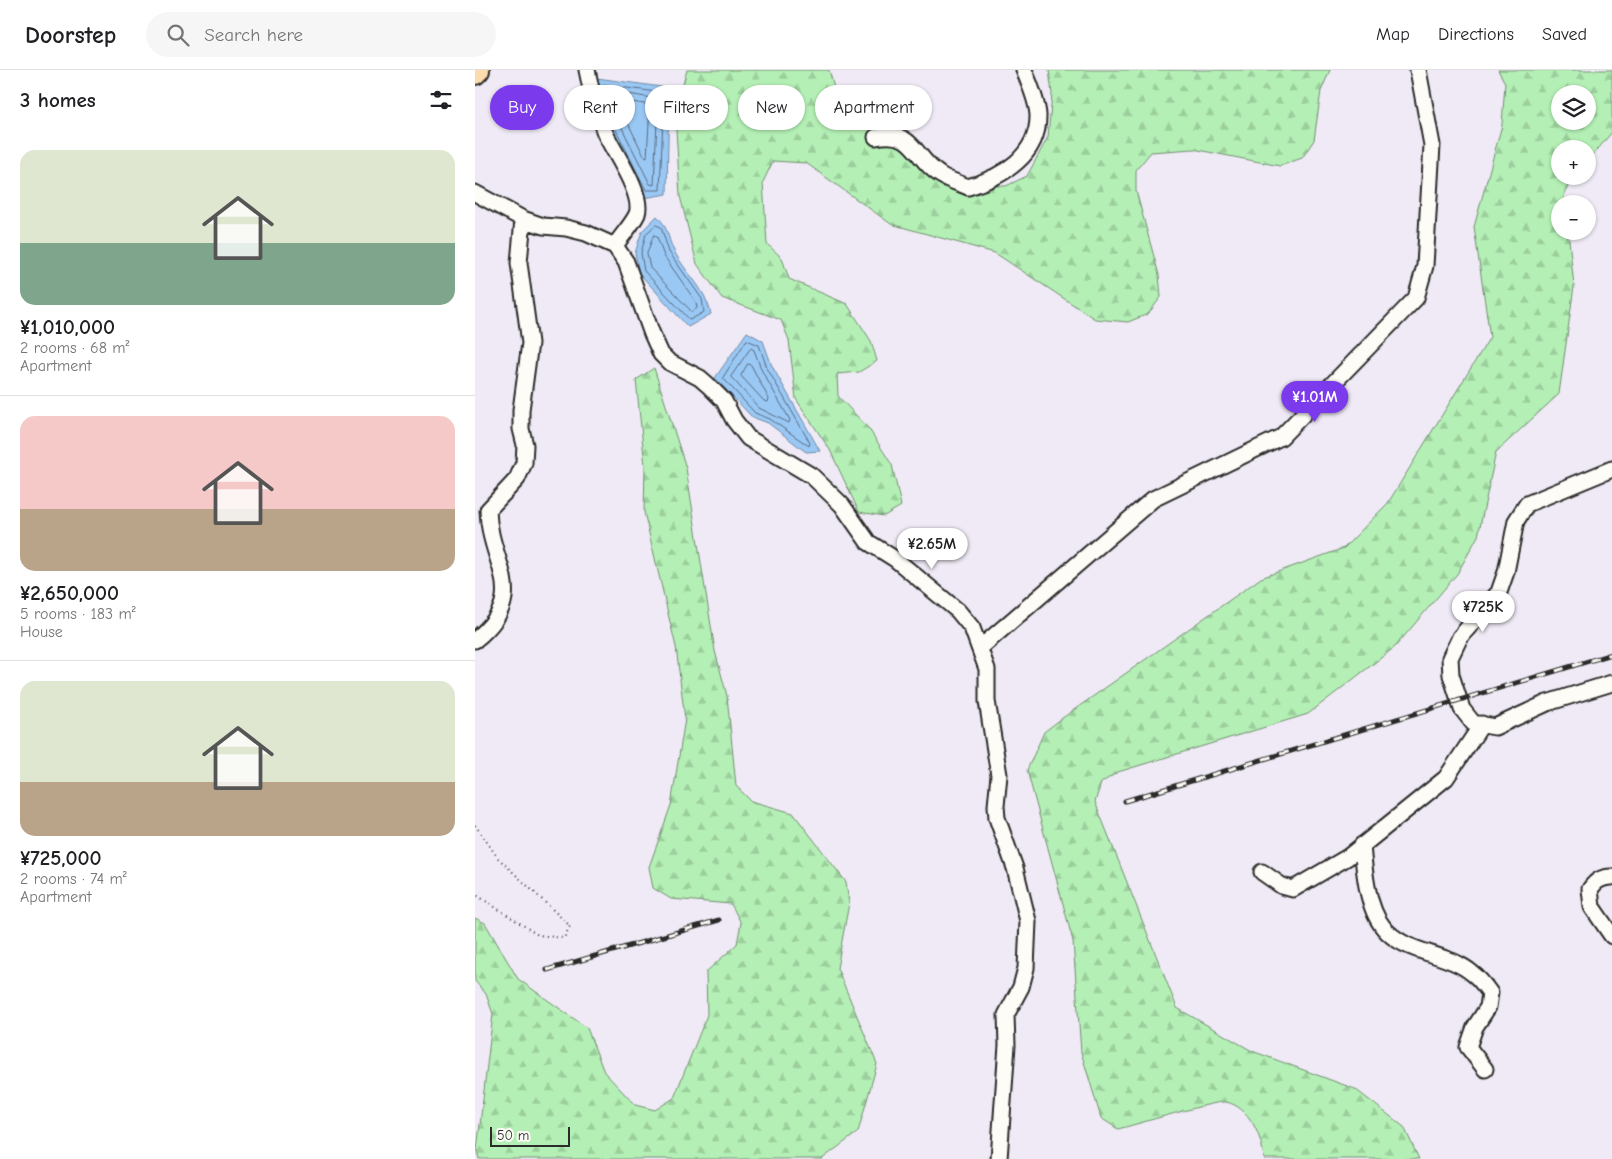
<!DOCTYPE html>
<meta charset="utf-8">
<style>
body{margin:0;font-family:"Comic Neue",sans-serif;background:#f6f6f6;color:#202124;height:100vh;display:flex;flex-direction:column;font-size:19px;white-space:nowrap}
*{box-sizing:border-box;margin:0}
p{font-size:16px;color:#757577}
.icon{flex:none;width:28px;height:28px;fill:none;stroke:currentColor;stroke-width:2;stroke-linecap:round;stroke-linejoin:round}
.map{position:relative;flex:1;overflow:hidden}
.drawer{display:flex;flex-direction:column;background:#fff;width:475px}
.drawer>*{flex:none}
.banner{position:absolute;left:15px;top:15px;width:475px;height:45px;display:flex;gap:10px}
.fabs{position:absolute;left:1076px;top:15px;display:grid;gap:10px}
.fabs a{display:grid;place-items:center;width:45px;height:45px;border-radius:50%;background:#fff;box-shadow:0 1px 4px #0004;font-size:25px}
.scale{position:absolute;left:15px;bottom:12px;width:80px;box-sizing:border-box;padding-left:5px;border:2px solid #2b2b2b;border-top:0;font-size:14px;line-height:18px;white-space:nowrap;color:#2b2b2b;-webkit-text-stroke:4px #fdfcf7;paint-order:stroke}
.price{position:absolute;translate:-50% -42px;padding:0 11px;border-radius:18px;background:#fff;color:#222;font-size:16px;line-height:32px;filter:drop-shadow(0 1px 2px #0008)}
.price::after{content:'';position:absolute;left:50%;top:30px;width:15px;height:11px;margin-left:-8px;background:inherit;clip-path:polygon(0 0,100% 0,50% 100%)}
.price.selected{background:#7c3aed;color:#fff}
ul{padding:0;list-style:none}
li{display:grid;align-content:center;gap:10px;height:265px;padding:0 20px}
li+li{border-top:1px solid #e0e0e0}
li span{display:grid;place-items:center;height:155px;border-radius:15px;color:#555}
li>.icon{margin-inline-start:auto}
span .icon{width:90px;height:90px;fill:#fffc;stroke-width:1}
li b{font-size:21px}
h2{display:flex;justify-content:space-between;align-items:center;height:60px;padding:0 20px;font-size:21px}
.chip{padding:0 18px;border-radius:22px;background:#fff;box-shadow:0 1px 4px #0004;font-size:18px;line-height:45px}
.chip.selected{background:#7c3aed;color:#fff}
header{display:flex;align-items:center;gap:30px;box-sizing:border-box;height:70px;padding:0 25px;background:#fff;border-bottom:1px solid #e0e0e0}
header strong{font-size:24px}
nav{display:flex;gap:28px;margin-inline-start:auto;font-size:18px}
.search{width:350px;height:45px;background:#f6f6f6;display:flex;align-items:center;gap:12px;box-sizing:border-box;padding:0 18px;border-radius:28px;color:#757577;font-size:19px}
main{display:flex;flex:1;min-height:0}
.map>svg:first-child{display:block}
.forest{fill:url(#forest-firs);stroke:#708e70;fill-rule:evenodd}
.water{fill:#9ac8f5;stroke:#6e89a4}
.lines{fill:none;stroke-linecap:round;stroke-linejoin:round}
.shore{stroke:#576a7c;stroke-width:1}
.minor-casing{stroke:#2b2b2b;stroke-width:19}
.highway-casing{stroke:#2b2b2b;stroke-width:26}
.path{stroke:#2b2b2b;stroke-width:2;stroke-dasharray:1 4;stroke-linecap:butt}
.minor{stroke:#fdfcf7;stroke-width:15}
.highway{stroke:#fcdcac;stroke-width:22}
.rail-casing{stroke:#2b2b2b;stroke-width:5}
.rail{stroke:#fdfcf7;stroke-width:3;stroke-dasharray:9;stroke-linecap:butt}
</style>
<header>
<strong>Doorstep</strong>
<div class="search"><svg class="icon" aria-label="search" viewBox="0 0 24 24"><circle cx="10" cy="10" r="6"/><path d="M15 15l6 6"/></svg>Search here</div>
<nav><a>Map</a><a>Directions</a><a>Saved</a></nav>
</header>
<main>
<section class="drawer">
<h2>3 homes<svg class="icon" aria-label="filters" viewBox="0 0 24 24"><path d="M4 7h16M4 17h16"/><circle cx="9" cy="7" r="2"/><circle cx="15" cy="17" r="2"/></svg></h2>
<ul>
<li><span style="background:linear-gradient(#dfe7d0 60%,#7fa58c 0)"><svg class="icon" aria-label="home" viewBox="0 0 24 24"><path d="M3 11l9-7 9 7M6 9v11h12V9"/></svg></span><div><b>¥1,010,000</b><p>2 rooms · 68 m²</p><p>Apartment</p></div></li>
<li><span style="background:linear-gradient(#f6c9c9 60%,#b9a48a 0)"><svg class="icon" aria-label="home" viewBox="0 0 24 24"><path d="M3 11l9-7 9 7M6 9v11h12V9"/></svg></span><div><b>¥2,650,000</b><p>5 rooms · 183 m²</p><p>House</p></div></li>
<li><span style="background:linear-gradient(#dfe7d0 65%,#b9a48a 0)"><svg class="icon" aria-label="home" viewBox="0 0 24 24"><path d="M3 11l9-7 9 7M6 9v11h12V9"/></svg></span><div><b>¥725,000</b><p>2 rooms · 74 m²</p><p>Apartment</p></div></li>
</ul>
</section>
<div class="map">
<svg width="1137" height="1089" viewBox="0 0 1137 1089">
<defs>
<pattern id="forest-firs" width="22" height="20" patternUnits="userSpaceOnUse" patternTransform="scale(1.25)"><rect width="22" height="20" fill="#b4f0b5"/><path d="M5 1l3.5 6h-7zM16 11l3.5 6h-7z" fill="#9bce9c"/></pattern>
</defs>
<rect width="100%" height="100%" fill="#efeaf5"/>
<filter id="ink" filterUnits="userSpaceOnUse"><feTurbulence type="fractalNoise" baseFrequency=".02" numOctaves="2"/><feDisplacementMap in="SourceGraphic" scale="10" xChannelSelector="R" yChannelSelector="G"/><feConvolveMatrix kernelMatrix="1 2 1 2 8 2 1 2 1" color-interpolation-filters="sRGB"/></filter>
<g filter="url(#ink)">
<!-- forest -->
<path class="forest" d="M212,0H354L361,25L489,115L531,116L552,106L573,67L577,24L574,0H855L846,21L839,70L827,88L805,96L718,79L676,82L661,100V121L684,205L686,227L673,244L653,252L620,249L520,183L416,154L331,93L298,91L288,112L292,174L307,188L314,209L372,234L396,271L402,291L384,302L362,304L363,326L394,359L417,395L426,436L409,446L384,442L355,380L321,329L314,270L306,250L247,228L222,194L205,126L200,43Z
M1023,0H1137V62L1113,91L1112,79H1085V106H1100L1089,125L1090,134H1085V161H1093L1099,216L1084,324L1021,382L1003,466L982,504L920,577L833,644L643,702L626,713L620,732L702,938L777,981L880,1019L929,1057L944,1089H789C787,1067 775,1037 751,1032C742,1030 659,1055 643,1059L626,1048L606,982L598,871L552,700L569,662L586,649L786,508L869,478L913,433L1015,267L999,157L1027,55L1030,13ZM1085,24H1112V51H1085Z
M179,298L211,398L240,581L252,626L261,716L276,731L318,743L371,812L374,833L362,898L402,994L383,1062L347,1089H4L2,1080L18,944L11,924L0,911V848L10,853L43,909L112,958L129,1002L160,1035L180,1040L199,1028L232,945L231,902L262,874L266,853L256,834L196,829L178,818L174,797L196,735L210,649L201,577L169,442L170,396L161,310Z"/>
<!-- water -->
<path class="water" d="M122,8L194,18L192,124L169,128L136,62Z
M182,146C194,158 192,167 199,181C211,204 230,217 236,244L213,257L164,203L160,183L167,161Z
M272,262L288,271L297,296L345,381L331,382L293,353L277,347L240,308Z"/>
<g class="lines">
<!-- shore -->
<path class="shore" d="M130,15L189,23L185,120H171L141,60Z
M141,22L183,29L179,115L175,114L147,58L138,25Z
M151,31L175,35L172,87L169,86L154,55L148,34Z
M181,155L186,157L194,182L227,229L229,242L215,250L169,201L166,183L171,164Z
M179,165L182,167L189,186L221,232L222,238L217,242L175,198L172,184Z
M272,270L284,275L292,298L335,373L334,376L295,349L280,343L248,308Z
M276,278L279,280L287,301L315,350L314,353L284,338L256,307Z
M273,294L276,295L294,329L293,332L289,331L266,306Z"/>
<defs>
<path id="minor" d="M112,0C116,21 122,43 130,63C138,81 169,124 162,144C157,155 146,166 140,176
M401,67C440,59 438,87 464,104C472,110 484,113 493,117C528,107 564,85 563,45C562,30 554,13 549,0
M0,123L48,149L68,156L91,158L111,163L140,176L151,192L177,264L186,284L194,292L225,308L233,315L249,331L259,350L273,368L337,406L367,435L393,472L420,489L483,541L497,558L512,599V631L524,705L521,736L522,748L540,798L553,851L551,898L546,917L531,945L532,975L524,1089
M1137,399L1052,434L1041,451L1031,502L1024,522L985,567L975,588L976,605L987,639L998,653L1020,657L1072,633L1137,613
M0,570C57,524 14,495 13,440L42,409L49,393L50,375L46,359V340L55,273L44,193L48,149
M505,578L678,429L806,367L941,228L950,196L957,75L943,0
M887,775C889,800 892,837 908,857C929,884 972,882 997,903C1004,908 1010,916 1015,923L1013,937L1000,957L993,977L1010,999
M787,802L807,816L818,819L873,787L971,708L1007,654
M1137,807C1126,807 1121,811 1115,819L1117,837L1137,866"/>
<path id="highway" d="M0,3L3,0"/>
</defs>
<!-- minor casing -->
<use href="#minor" class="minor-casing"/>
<!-- highway casing -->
<use href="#highway" class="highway-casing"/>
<!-- path -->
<path class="path" d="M0,755L23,788L95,856L89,868L63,865L0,824"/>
<!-- minor -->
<use href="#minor" class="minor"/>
<!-- highway -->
<use href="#highway" class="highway"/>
<defs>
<path id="rail" d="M650,731L1137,584
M72,900L244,850"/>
</defs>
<!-- rail casing -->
<use href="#rail" class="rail-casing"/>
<!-- rail -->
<use href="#rail" class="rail"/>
</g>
</g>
</svg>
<div class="fabs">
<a><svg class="icon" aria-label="layers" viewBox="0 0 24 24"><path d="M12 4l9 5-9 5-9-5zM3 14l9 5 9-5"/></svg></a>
<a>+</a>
<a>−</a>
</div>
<div class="scale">50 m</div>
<b class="price selected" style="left:840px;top:353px">¥1.01M</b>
<b class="price" style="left:457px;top:500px">¥2.65M</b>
<b class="price" style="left:1008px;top:563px">¥725K</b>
<div class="banner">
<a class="chip selected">Buy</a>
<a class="chip">Rent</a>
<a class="chip">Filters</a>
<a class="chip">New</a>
<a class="chip">Apartment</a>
</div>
</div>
</main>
